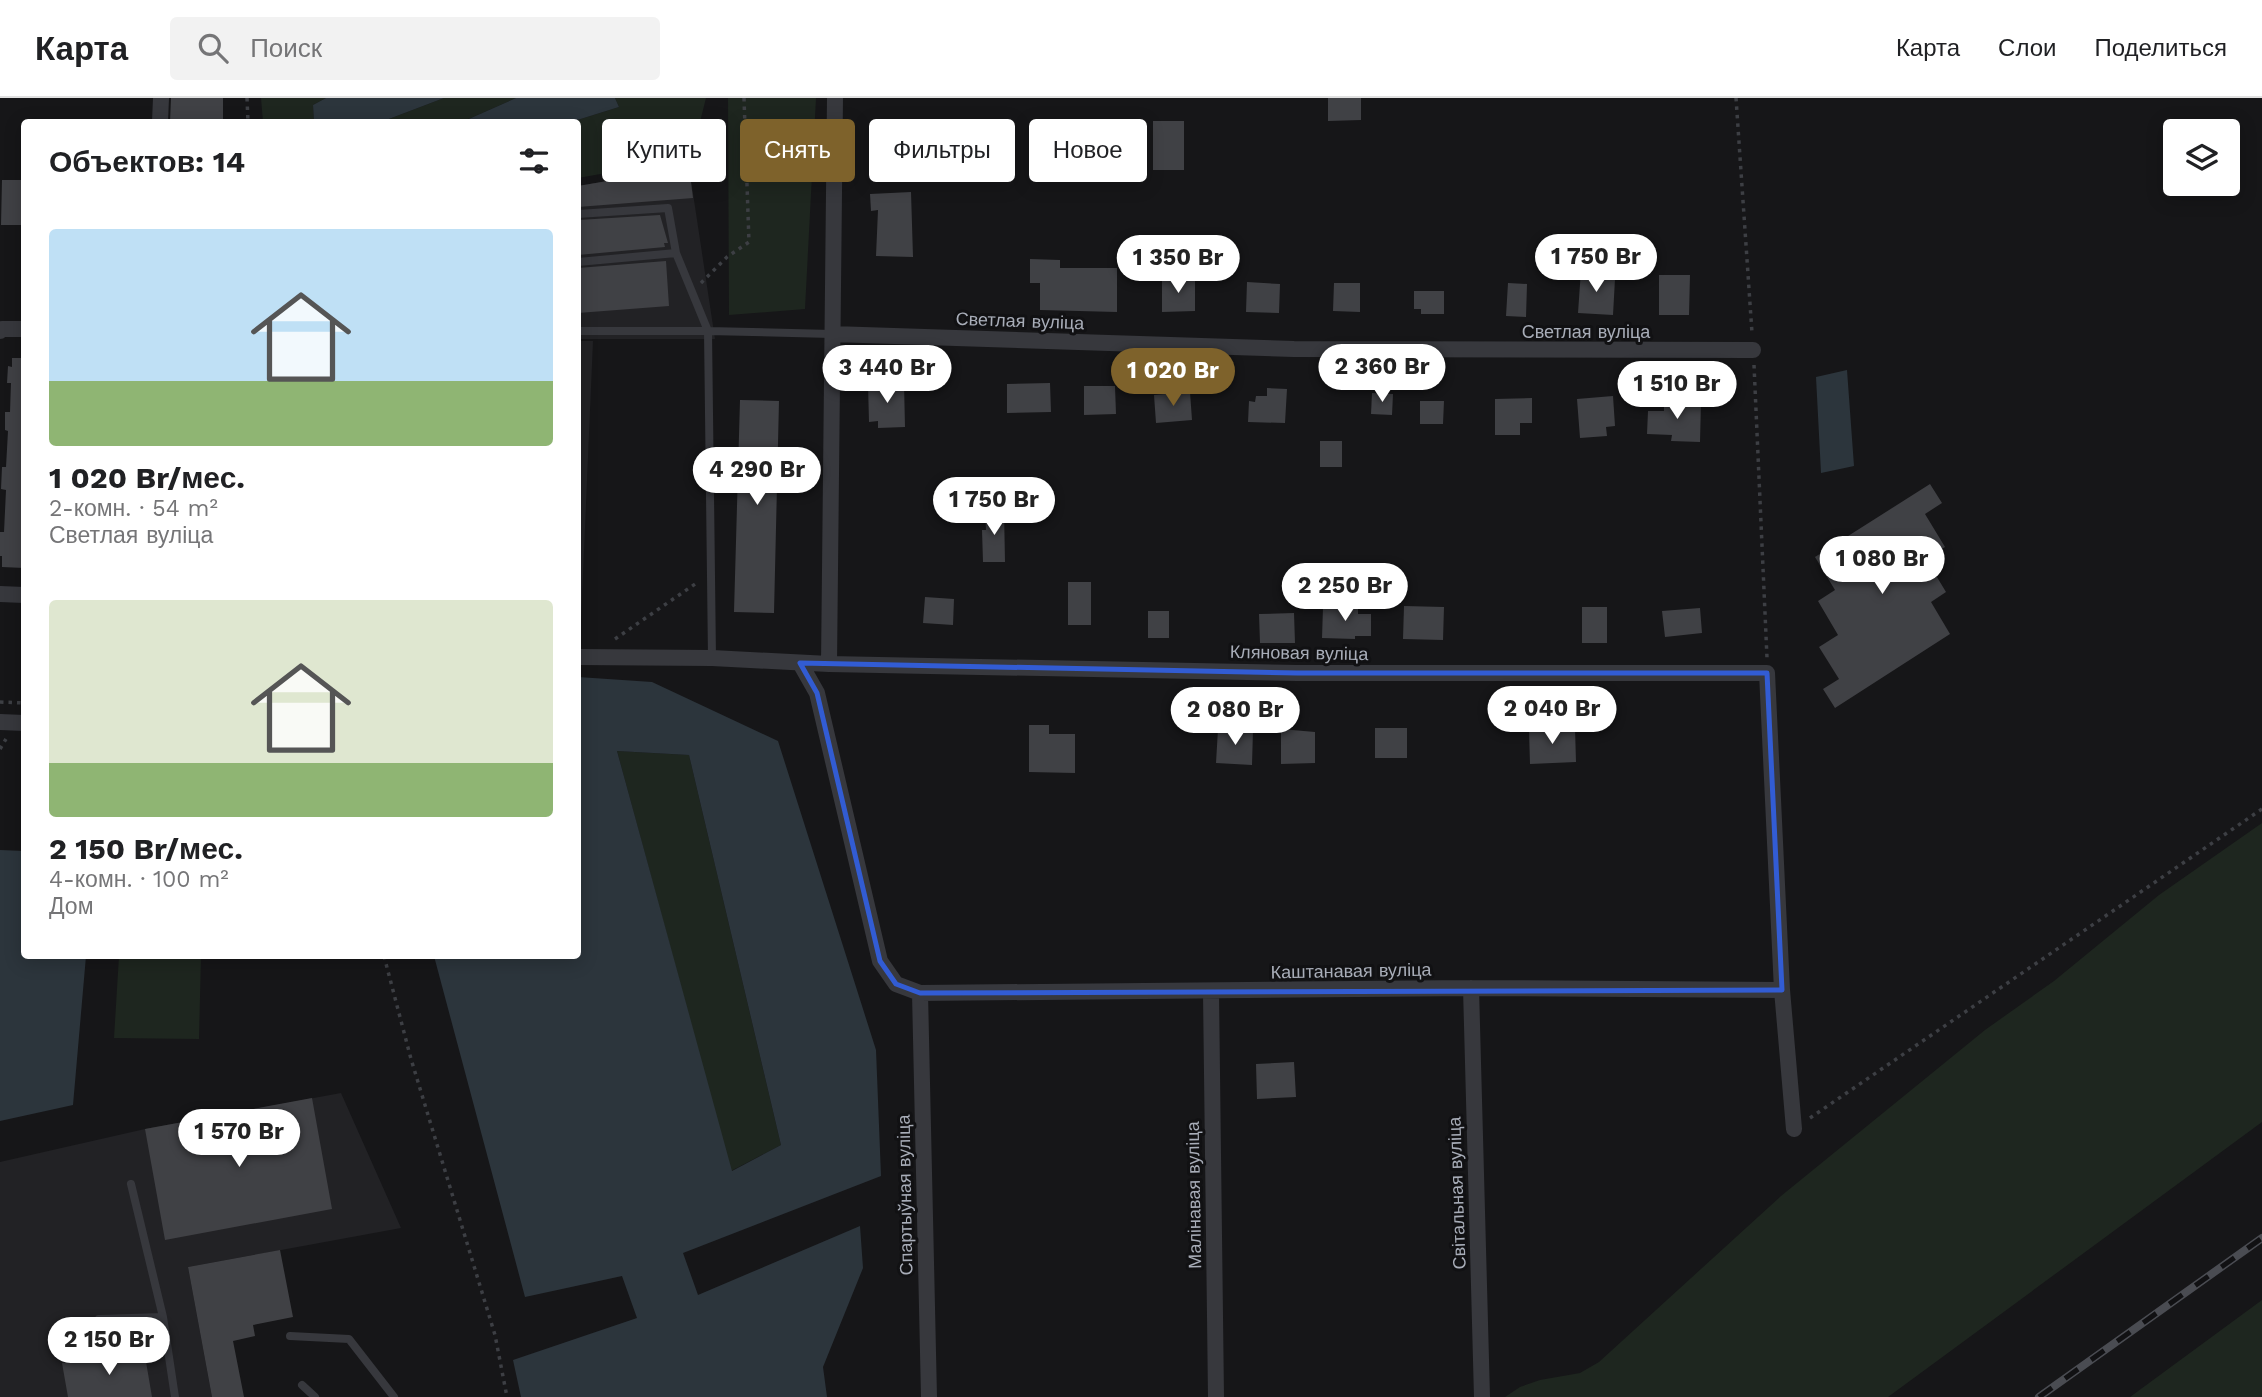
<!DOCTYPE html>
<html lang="ru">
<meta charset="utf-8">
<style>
body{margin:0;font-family:"Work Sans",sans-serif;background:#f2f2f2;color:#202124;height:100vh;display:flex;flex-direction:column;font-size:26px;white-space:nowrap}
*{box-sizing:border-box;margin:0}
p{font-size:23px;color:#757577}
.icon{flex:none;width:38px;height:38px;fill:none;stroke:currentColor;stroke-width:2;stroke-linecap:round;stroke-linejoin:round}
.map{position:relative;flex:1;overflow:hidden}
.details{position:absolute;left:21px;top:21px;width:560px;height:840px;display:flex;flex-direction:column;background:#fff;border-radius:7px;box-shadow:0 4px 18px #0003}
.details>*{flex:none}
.guide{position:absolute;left:602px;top:21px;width:665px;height:63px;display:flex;gap:14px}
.tools{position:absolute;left:2163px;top:21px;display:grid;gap:14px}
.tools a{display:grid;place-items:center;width:77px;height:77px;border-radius:7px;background:#fff;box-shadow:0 4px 18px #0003;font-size:35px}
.price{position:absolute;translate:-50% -60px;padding:0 16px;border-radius:24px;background:#fff;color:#222;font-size:23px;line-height:46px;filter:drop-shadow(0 2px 4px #0008)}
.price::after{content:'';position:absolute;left:50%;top:42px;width:21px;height:16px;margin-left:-10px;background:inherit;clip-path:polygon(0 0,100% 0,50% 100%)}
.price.on{background:#7e622b;color:#fff}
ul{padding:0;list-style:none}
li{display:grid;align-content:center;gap:14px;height:371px;padding:0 28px}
li span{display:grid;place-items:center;height:217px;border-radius:7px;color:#555}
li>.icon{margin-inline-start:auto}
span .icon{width:126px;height:126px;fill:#fffc;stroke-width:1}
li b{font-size:30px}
h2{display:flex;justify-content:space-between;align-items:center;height:84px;padding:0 28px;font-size:30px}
.pill{padding:0 24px;border-radius:7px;background:#fff;box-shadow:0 4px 18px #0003;font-size:24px;line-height:63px}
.pill.on{background:#7e622b;color:#fff}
header{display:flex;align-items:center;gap:42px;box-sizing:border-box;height:98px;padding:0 35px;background:#fff;border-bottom:2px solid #e0e0e0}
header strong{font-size:33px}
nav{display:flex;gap:38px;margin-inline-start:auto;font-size:24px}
.search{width:490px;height:63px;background:#f2f2f2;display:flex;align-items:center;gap:18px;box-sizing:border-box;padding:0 24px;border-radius:7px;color:#757577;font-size:26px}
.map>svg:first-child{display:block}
.built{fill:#222225}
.green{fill:#1e261f}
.water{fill:#2c353c;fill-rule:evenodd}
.building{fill:#404145}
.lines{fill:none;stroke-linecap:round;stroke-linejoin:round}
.path{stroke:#3d3f44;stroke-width:3.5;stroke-dasharray:3.5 5;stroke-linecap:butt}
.service{stroke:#37383d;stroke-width:8}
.minor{stroke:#37383d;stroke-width:16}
.rail-casing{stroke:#4a4c52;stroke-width:8}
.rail{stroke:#111113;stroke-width:5;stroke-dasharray:16;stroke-linecap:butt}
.marked{fill:none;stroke:#325cd3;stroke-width:5;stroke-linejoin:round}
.labels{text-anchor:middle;stroke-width:6;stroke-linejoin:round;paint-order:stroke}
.street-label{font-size:18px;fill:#a8adb8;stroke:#111113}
</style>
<header>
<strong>Карта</strong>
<div class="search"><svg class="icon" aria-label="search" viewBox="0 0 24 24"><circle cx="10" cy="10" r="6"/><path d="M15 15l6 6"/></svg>Поиск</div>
<nav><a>Карта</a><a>Слои</a><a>Поделиться</a></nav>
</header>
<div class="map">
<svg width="2262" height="1299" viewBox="0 0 2262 1299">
<rect width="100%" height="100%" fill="#161618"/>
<!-- built -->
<path class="built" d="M689,69L715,241H578V88Z
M578,243H593L580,546H578Z
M341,995L401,1130L188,1169L212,1299H0V1064L145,1031Z"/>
<!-- green -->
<path class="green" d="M261,0H326L313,7L314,24H263Z
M444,0H516L462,24H381Z
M615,0H706L691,60L578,80V24H571L619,9Z
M728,0H816L805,211L729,217Z
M617,653L689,657L781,1047L731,1073Z
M2262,725V1024L1888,1299H1505L1520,1289L1540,1282L1580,1275L1599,1264L1781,1098L1985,932L2054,883L2159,797Z
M119,858H201L199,941L114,940Z
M2262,1202V1299H2130Z"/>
<!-- water -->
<path class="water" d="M326,0H444L381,24H314L313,7Z
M516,0H615L619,9L571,24H462Z
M1847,272L1854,368L1821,375L1816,279Z
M578,579L652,584L778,643L876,952L881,1078L683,1155L698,1197L860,1128L863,1170L823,1269L827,1299H521L513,1262L637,1220L622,1178L525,1199L434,858H578ZM617,653L689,657L781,1047L732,1073Z
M0,752L24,753V858H86L73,1007L0,1023Z"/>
<!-- building -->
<path class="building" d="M171,0H223V24H170Z
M1328,0H1361V22L1328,23Z
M1153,23H1184V72H1153Z
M922,44L923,66L881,68L880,46Z
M689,69L693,100L578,109V88Z
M2,82H24V127H1Z
M911,94L913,159L876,158L878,112L871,113L870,96Z
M660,117L668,145H664L665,149L578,157V122Z
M1030,161L1060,162V170H1117V214L1040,212V185H1030Z
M666,163L669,208L578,215V170Z
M1581,172L1601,173V180L1615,181L1613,217L1578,215Z
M1659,177H1690L1689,217H1659Z
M1195,180V213L1162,214V181Z
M1247,184L1280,186L1279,215L1246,214Z
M1334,185H1360V214L1333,213Z
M1508,185L1527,186L1526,219L1506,218Z
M1414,193H1444V216H1421V211H1414Z
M12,260H24V470L2,469V458H0V434H4L6,392L1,391L2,369H6L8,333L5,332V314H10L11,285H7L8,268L12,269Z
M904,285L905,329L878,330V323L869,324L868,286Z
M1050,285L1051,314L1007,315V286Z
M1084,288H1115L1116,316L1084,317Z
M1267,290L1287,291L1285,325L1248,324L1249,303L1255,304L1256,298H1267Z
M1190,294L1192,322L1156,325L1154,297Z
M1372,295L1393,296L1392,317L1371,316Z
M1613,298L1615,328L1606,329L1607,338L1580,340L1577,301Z
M1532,300V325H1520V337H1495V301Z
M740,302L779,303L774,515L734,514Z
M1420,303H1444L1443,326H1420Z
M1664,303L1701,304L1700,344L1671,343L1672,337L1647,336L1648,313H1664Z
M1320,343H1342V369H1320Z
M1930,386L1942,405L1925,416L1945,449L1926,461L1946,494L1931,504L1950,536L1835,610L1823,591L1839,581L1819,549L1838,537L1818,503L1835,492L1815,459Z
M1004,412L1005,464H983L982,432H986L985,413Z
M1068,484H1091V527H1068Z
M925,499L954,501L953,527L923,525Z
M1404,508L1444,509L1443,542L1403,541Z
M1323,509H1358V516H1371V538H1355V541L1322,540Z
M1582,509H1607V545H1582Z
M1700,510L1702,535L1665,539L1662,513Z
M1148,513H1169V540H1148Z
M1294,515L1295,545H1260L1259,516Z
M1029,627H1049V636H1075V675L1029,674Z
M1375,630H1407V660H1375Z
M1575,630L1576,664L1530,666L1529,632Z
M1218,631L1253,632L1252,667L1216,665Z
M1281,631L1315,634V665L1281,666Z
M1294,964L1296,999L1257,1001L1256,966Z
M312,1000L332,1111L165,1142L145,1031Z
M280,1152L293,1219L253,1227L255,1238L233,1243L244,1299H212L188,1169Z
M144,1252L152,1299H68L62,1265Z"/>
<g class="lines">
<!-- path -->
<path class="path" d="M247,0L248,24
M1736,0L1752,235
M701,185L727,159L749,144L744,0
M1754,267L1767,560
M615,541L698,484
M0,604L24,605
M0,651L6,641
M384,858L411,961L495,1237L507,1299
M1810,1020L2262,711"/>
<!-- service -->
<path class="service" d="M578,116L668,110L676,155L708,233L712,560
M578,164L676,155
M578,233H708L832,236
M131,1086L163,1219L175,1299
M99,1221L163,1219
M290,1238L349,1241L394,1299
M302,1287L315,1299"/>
<!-- minor -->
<path class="minor" d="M160,24L161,0
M0,233L2,231H24
M832,236L1294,251L1753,252
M0,496L24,497
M578,559L712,560L829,566L1297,575H1767L1782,892L1794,1031
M800,565L817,595L880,863L896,886L920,895L1471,890L1782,892
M829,566L835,0
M0,624L24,625
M1471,890L1482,1299
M1211,894L1216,1299
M920,895L929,1299"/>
<defs>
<path id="rail" d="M2039,1299L2262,1140"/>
</defs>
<!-- rail casing -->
<use href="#rail" class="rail-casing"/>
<!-- rail -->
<use href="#rail" class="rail"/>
</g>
<!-- marked area -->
<path class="marked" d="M800,565L1297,575H1767L1782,892L920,895L896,886L880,863L817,595Z"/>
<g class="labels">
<!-- street labels -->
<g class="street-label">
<text transform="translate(1020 223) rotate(2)" y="6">Светлая вуліца</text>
<text x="1586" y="240">Светлая вуліца</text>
<text transform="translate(1299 555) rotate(1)" y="6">Кляновая вуліца</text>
<text transform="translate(1351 873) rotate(-1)" y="6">Каштанавая вуліца</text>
<text transform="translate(1457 1095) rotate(-92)" y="6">Світальная вуліца</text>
<text transform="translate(905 1097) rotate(-91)" y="6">Спартыўная вуліца</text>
<text transform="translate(1194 1097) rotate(-91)" y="6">Малінавая вуліца</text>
</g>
</g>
</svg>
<div class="tools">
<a><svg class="icon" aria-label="layers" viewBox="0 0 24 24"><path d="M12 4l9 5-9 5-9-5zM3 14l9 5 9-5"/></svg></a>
</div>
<b class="price" style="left:1596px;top:196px">1 750 Br</b>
<b class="price" style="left:1178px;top:197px">1 350 Br</b>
<b class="price" style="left:1382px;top:306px">2 360 Br</b>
<b class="price" style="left:887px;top:307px">3 440 Br</b>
<b class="price on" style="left:1173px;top:310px">1 020 Br</b>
<b class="price" style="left:1677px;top:323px">1 510 Br</b>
<b class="price" style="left:757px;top:409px">4 290 Br</b>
<b class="price" style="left:994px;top:439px">1 750 Br</b>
<b class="price" style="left:1882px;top:498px">1 080 Br</b>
<b class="price" style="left:1345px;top:525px">2 250 Br</b>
<b class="price" style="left:1552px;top:648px">2 040 Br</b>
<b class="price" style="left:1235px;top:649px">2 080 Br</b>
<b class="price" style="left:239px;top:1071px">1 570 Br</b>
<b class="price" style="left:109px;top:1279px">2 150 Br</b>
<div class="guide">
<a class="pill">Купить</a>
<a class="pill on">Снять</a>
<a class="pill">Фильтры</a>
<a class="pill">Новое</a>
</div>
<section class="details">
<h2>Объектов: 14<svg class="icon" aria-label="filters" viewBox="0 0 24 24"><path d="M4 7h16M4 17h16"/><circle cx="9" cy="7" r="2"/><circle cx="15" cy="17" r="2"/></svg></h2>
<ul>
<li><span style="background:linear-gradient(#bfe0f5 70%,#8fb573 0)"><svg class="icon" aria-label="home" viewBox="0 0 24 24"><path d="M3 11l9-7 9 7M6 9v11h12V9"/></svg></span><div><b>1 020 Br/мес.</b><p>2-комн. · 54 m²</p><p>Светлая вуліца</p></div></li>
<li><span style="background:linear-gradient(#dfe7d0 75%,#8fb573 0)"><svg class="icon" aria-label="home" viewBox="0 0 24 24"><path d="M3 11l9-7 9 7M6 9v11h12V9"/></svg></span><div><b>2 150 Br/мес.</b><p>4-комн. · 100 m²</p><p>Дом</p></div></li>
</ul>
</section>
</div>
